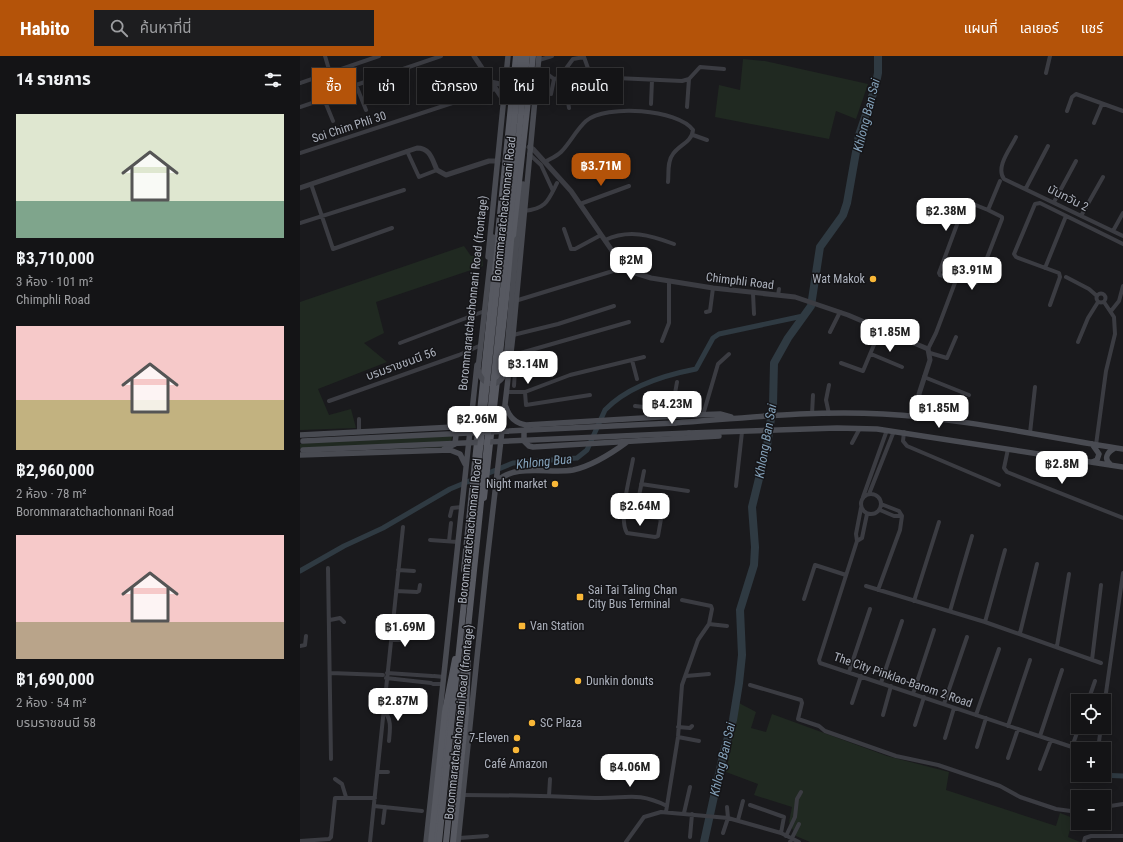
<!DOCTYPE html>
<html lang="th">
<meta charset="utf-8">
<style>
body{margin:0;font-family:"Roboto Condensed","Noto Sans Thai",sans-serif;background:#1d1d1f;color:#f1f3f6;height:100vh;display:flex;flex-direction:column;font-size:15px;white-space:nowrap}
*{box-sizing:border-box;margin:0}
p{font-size:13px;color:#9d9ea1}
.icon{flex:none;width:22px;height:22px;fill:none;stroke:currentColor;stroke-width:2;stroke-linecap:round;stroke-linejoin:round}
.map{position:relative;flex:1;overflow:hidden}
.drawer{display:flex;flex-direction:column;background:#141416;width:300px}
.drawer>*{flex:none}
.top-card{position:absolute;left:12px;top:12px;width:380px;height:36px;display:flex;gap:8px}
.controls{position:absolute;left:771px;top:638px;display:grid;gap:8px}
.controls a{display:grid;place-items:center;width:40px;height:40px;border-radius:0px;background:#141416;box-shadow:0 2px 10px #0003,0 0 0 1px #333335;font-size:20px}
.price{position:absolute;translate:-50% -34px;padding:0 9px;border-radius:8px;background:#fff;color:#222;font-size:13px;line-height:26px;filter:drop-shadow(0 1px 2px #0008)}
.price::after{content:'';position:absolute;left:50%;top:24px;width:12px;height:9px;margin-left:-6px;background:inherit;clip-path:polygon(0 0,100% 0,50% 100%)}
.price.current{background:#b45309;color:#fff}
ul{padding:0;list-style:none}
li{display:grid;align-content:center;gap:8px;height:212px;padding:0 16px}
li span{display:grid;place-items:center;height:124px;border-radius:0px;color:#555}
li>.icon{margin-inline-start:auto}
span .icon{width:72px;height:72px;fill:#fffc;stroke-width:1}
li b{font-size:17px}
h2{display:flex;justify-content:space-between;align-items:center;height:48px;padding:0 16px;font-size:17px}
.pill{padding:0 14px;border-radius:0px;background:#141416;box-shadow:0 2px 10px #0003,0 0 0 1px #333335;font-size:14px;line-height:36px}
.pill.current{background:#b45309;color:#fff}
header{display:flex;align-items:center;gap:24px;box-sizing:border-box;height:56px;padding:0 20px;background:#b45309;color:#fff}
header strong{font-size:19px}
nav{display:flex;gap:22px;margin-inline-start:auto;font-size:14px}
.search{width:280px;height:36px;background:#1d1d1f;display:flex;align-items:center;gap:10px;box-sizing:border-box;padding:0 14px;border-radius:0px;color:#9d9ea1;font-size:15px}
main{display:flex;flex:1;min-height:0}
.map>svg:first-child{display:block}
.green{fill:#202921}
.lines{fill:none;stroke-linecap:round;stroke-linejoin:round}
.canal{stroke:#2f3a42;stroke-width:5}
.river{stroke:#2f3a42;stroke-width:8}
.minor{stroke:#3b3c42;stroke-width:4}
.tertiary{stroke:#3b3c42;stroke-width:5}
.secondary{stroke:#494b52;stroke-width:5.5}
.primary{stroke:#575961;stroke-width:6}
.secondary-bridge{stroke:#494b52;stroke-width:5.5}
.primary-bridge{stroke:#575961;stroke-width:6}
.poi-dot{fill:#f9b737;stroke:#151518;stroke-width:1.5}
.labels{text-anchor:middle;stroke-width:3;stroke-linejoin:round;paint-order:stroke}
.street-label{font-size:12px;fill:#adb2bd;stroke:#151518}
.poi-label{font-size:12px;fill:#adb2bd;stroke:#151518;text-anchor:start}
.water-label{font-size:13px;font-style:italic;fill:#83a0b8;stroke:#151518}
</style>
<header>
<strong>Habito</strong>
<div class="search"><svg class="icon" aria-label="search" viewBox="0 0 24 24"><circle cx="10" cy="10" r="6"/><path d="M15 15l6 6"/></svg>ค้นหาที่นี่</div>
<nav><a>แผนที่</a><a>เลเยอร์</a><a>แชร์</a></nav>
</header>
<main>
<section class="drawer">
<h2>14 รายการ<svg class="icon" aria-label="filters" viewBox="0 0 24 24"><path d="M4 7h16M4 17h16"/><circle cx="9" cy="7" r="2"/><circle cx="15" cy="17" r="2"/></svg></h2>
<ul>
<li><span style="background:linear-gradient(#dfe7d0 70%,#7fa58c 0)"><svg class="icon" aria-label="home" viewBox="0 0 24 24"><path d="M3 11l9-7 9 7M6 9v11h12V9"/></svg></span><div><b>฿3,710,000</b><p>3 ห้อง · 101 m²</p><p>Chimphli Road</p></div></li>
<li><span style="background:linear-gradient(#f6c9c9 60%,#c2b280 0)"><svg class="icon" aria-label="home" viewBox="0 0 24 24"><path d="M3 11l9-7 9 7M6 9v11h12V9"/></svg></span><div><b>฿2,960,000</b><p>2 ห้อง · 78 m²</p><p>Borommaratchachonnani Road</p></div></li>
<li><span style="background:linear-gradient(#f6c9c9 70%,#b9a48a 0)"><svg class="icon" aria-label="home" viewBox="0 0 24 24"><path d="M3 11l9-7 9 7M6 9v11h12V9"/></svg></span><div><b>฿1,690,000</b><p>2 ห้อง · 54 m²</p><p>บรมราชชนนี 58</p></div></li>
</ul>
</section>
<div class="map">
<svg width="823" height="786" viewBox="0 0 823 786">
<rect width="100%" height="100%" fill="#1a1a1d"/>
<!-- green -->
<path class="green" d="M443,3L465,5L568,28L556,63L536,55L529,83L415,61L419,29L440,34Z
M164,190L171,200H182L183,210L76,246L84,277L64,287L87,306L18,333L29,359L51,353L56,372L0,374V246Z
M153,377L150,389L146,391L53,394L0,392V388L56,380Z
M439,647L456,656L451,672L466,676L472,658L587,700L649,716L646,734L756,770L760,757L773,762L768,781L780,786H510L496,780L489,766L492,751L454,739L458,728L426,716Z"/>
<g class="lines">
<!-- canal -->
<path class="canal" d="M0,515L44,490L83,472L150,433L213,407L277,402L287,394L305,354C328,330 365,319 396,313L413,282L419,278L503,260
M800,719L823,720"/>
<!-- river -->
<path class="river" d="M404,786L424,695L433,664L439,627L442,599L440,554L454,509L455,491L452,451L467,390L473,349L474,307L488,282L511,250L520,191L543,159L547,147L559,79L575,32L578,17V0"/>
<!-- minor -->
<path class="minor" d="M25,0L30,17
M239,4L252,0
M238,17H246L254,23L259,22L273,3L284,1L290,18L294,21L382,25L389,23L400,11L424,13
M263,17L269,52
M746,17L750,0
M0,27L79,0
M56,29L66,54
M251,38L254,23
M24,43L33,65
M351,48L352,24
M0,51L24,43L56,29L141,0
M387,51L389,23
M767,55L772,41L776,38L823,55
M794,67L802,48
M393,79L407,84
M716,81C711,92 695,111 704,123L823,180
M107,95L119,121L137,114
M0,97L195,33
M229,98L241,109L253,135
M245,106C250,103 257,100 261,96C270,87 276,74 286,65C306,48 378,53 393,74C392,86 379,89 373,98C367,105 369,117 368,126
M11,128L33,193L92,172
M726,132L748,90
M754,146L776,105
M280,148L329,130
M224,155C246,153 248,145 257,127
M781,160L803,121
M0,167L104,134
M264,173L271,193H275L301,179
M813,175L823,157
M305,184C329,173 350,179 374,188
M745,212L766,160
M766,221L789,233L797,240
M656,224L640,219L639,217L665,147L668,146L688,154
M453,237L454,258
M796.5 242a4.5 4.5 0 1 1 9 0a4.5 4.5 0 1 1-9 0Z
M478,239L479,233
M215,245L313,215L323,207
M750,249L760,221L759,217L716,201L714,198L735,148L740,147L823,188
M811,255L819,245L823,230
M406,256L410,255L413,232
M530,276L540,256
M213,279L258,268L314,250
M362,285L369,267V225
M778,286L788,262L798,246
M100,287L182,256
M628,293L636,277L656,224L661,222L676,227L680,220L702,163V161L688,154L700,125
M630,297L647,302L656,281
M571,298L602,311
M210,300L329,266
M332,304L337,323
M541,307L563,315L581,272
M624,321L669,339
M529,329L526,344L529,358
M214,330L216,298
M206,336H225L226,349L290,339
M225,336L270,319L344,301
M29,345L159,299L179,290
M335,350L344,351L350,362
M512,358L513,339
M403,359L418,308L429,298
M371,360L377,326
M59,376V363
M604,376L603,385L607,390L699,429
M730,377L735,331
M552,387L560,372
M796,389L806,315L815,278L814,261L804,246
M708,393L704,412L707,416L823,462
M341,428L388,435
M436,430L442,376
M561 448a10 10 0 1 1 20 0a10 10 0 1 1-20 0Z
M569,438L594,375
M563,441L587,374
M561,452L556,478L557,485L562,482L567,458
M580,454L594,460H602L599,455L581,448
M312,457C327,459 342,460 358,462L361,463L358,480L355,481L327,477C318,462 330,421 333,403
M150,460L152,452L162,451
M335,460L344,415
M130,484L158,486
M149,485L151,467
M557,485L519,604L520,607L778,693
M28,512L31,703
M98,514L114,515
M566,530L685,566L801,607
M578,534L600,474L602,460
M96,535L117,536L119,535L120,529
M504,543L515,509L546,519
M614,545L639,466
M650,555L672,480
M30,564L40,562L44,566
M685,566L705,494
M409,568L427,570
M720,577L737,508
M91,584H104L106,580
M0,590L5,589L6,580
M757,590L769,518
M792,604L801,529
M549,616L570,553
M31,617L83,619
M87,617L132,620
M134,620L144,621
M386,620L409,618
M86,622L131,627
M581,627L602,565
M133,628H143
M450,629L501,644L502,647L498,663L519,670L525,675L596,700L638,709L700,730L720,741L756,753L778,756
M613,638L634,574
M788,645L795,625
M552,647L561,620
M644,648L667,581
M804,651L823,517
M84,655C92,663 90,674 89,685
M583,659L591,630
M676,659L699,593
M615,669L624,641
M708,670L730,604
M378,671L390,672L392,670
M740,680L762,614
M378,681L399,685
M645,682L654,652
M677,691L686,662
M772,691L779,671
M798,693L801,671
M708,702L718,673
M740,713L751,684
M78,716H88
M773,722L778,707
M35,723L42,728L46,741
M163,739C207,739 251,740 295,742C327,743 336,735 367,750
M249,740L250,723
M450,749L484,761L481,777
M74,750L122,755
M804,751L823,748
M366,756L378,681L382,629L398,584L409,568L412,553L411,550L382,544
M384,757L390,731
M438,764L443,745
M83,767L85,751
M423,777L428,762L427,751
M486,780L495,761L497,743L501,736
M390,781L392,758
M159,782L187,780
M0,785L29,783L31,781L35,742H75
M70,786L103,471
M326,786L344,761L361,756L428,762L481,777L499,786
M490,786L499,768
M784,786L785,782L791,780H823"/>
<!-- tertiary -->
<path class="tertiary" d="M174,0L204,45
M191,26L200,28L206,26
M229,91L233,93L271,135L315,199L335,217L351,222L413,232L495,241L548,259L628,293L630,304L619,338L623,362
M0,132L117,92C130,92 132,103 137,114L146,119L189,105H198"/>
<!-- secondary -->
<path class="secondary" d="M217,183L223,128
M188,201L208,0
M206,351C209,361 215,367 226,369L393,359L420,358L431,361
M375,367C444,362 514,354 583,358C663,362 744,381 823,393
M228,371L224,376V385L229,390L233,391L419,380
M389,377L537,372L577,373L823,411
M0,379L154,371L165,365L171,356
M144,393L155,388L156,379L153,374
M0,399L150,394L160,398L165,408
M792,406L797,404L799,398L792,388
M811,409C803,403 807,396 815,392
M196,426C215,407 249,418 273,414C292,410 312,397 327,386
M126,786L177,309
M158,786L186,514L213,279L239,0"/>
<!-- primary -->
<path class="primary" d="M184,442L233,0
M164,514L216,0
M136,786L152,630"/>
<!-- secondary-bridge -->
<path class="secondary-bridge" d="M193,181L178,313C180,329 198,334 205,317L217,183
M3,385L375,367
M3,394L389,377"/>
<!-- primary-bridge -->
<path class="primary-bridge" d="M131,786L145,655L155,603
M139,786L221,0
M146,786L227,0
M153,786L166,658L168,604"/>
</g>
<!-- markers -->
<g class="poi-dot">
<circle cx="573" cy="223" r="4"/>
<circle cx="255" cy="428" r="4"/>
<rect x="276" y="537" width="8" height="8" rx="2"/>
<rect x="218" y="566" width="8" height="8" rx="2"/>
<circle cx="278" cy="625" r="4"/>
<circle cx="232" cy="667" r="4"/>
<circle cx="217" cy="682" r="4"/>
<circle cx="216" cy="694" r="4"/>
</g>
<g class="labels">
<!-- street labels -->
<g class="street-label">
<text transform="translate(49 71) rotate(-18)" y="4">Soi Chim Phli 30</text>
<text transform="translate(768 142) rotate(27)" y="4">นันทวัน 2</text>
<text transform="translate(204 153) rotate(-84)" y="4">Borommaratchachonnani Road</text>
<text transform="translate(440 225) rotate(7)" y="4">Chimphli Road</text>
<text transform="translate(173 237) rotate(-84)" y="4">Borommaratchachonnani Road (frontage)</text>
<text transform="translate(101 308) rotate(-20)" y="4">บรมราชชนนี 56</text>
<text transform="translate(170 475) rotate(-84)" y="4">Borommaratchachonnani Road</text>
<text transform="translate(603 624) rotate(19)" y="4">The City Pinklao-Barom 2 Road</text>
<text transform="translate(159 666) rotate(-84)" y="4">Borommaratchachonnani Road (frontage)</text>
</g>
<!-- poi labels -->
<g class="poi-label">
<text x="565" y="227" text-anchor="end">Wat Makok</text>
<text x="247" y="432" text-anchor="end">Night market</text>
<text x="288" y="538">Sai Tai Taling Chan<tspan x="288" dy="14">City Bus Terminal</tspan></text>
<text x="230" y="574">Van Station</text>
<text x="286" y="629">Dunkin donuts</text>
<text x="240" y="671">SC Plaza</text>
<text x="209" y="686" text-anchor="end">7-Eleven</text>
<text x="216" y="712" text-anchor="middle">Café Amazon</text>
</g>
<!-- water labels -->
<g class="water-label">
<text transform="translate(566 59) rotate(-76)" y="5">Khlong Ban Sai</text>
<text transform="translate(465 385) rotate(-80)" y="5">Khlong Ban Sai</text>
<text transform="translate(244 405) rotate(-6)" y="5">Khlong Bua</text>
<text transform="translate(422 703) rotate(-77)" y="5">Khlong Ban Sai</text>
</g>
</g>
</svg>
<div class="controls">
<a><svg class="icon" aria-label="locate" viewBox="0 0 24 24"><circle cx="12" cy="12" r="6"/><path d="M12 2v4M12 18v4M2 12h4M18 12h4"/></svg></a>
<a>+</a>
<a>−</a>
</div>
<b class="price current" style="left:301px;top:131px">฿3.71M</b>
<b class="price" style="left:646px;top:176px">฿2.38M</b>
<b class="price" style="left:331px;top:225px">฿2M</b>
<b class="price" style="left:672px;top:235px">฿3.91M</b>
<b class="price" style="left:590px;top:297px">฿1.85M</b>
<b class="price" style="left:228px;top:329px">฿3.14M</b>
<b class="price" style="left:372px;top:369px">฿4.23M</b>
<b class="price" style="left:639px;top:373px">฿1.85M</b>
<b class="price" style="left:177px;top:384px">฿2.96M</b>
<b class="price" style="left:762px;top:429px">฿2.8M</b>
<b class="price" style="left:340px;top:471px">฿2.64M</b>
<b class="price" style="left:105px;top:592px">฿1.69M</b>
<b class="price" style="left:98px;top:666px">฿2.87M</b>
<b class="price" style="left:330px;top:732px">฿4.06M</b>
<div class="top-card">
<a class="pill current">ซื้อ</a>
<a class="pill">เช่า</a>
<a class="pill">ตัวกรอง</a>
<a class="pill">ใหม่</a>
<a class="pill">คอนโด</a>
</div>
</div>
</main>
